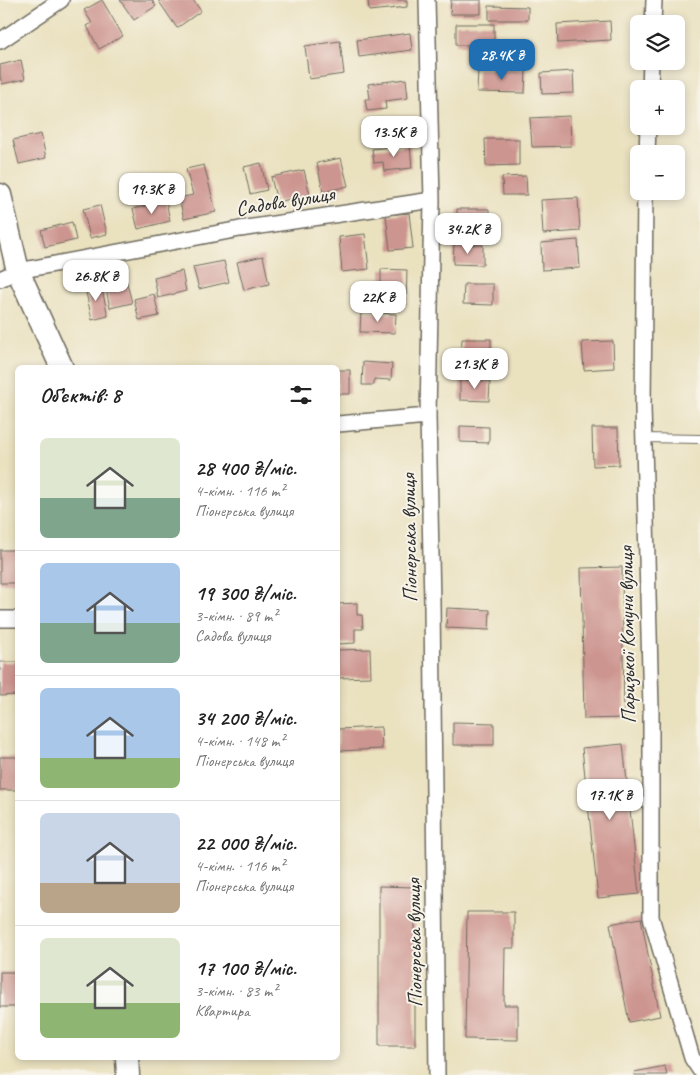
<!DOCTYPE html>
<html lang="uk">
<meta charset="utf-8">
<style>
body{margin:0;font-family:Caveat,sans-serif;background:#f6f6f6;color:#222;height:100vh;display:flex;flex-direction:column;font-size:19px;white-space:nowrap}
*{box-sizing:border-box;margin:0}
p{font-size:16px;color:#767676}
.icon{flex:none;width:28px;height:28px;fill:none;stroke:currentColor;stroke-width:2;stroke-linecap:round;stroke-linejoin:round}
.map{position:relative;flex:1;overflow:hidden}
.drawer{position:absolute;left:15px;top:365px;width:325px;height:695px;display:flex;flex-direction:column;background:#fff;border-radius:8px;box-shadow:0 2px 8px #0003}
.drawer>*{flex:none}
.tools{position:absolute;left:630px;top:15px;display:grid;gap:10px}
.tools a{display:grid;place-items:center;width:55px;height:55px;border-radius:8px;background:#fff;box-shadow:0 2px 8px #0003;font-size:25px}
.price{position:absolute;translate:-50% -42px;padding:0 11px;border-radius:10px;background:#fff;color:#222;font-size:16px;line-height:32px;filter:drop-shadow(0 1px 2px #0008)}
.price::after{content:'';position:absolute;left:50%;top:30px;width:15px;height:11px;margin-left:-8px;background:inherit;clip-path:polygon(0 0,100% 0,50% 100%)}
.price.active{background:#1f6fb2;color:#fff}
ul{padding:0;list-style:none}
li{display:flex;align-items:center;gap:15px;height:125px;padding:0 25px}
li+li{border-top:1px solid #e0e0e0}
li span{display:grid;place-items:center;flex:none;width:140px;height:100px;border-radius:8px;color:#555}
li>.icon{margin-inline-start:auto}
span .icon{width:60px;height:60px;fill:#fffc;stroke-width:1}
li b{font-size:21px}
h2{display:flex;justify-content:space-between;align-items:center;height:60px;padding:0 25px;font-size:21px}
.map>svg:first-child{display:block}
.building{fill:#cd9590}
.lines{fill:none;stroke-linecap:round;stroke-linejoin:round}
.lane-casing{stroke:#6e6b5f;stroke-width:10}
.street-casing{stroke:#6e6b5f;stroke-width:18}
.secondary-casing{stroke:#6e6b5f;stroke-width:25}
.lane{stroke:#fff;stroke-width:8}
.street{stroke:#fff;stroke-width:15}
.secondary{stroke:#fff;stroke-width:22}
.labels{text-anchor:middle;stroke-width:4;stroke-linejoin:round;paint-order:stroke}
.street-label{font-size:21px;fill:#2b2b2b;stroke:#f7f3e8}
</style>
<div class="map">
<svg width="700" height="1075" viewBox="0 0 700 1075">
<rect width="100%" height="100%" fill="#f7f3e8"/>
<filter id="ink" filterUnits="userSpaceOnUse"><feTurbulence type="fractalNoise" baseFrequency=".02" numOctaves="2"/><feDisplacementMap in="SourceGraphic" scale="10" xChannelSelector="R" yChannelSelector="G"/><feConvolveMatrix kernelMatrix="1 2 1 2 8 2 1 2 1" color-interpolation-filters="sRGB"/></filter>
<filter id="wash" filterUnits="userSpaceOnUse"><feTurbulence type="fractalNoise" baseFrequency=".0096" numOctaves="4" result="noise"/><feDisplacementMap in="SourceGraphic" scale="20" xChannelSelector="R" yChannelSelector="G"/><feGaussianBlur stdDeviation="1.12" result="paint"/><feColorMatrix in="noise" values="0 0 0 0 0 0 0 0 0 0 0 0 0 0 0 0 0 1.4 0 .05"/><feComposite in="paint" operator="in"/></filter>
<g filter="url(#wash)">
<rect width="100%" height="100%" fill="#eae1bf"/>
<g id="blocks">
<!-- building -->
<path class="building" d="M102,0L123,36L99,49L87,26L92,23L84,10Z
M120,0H152L156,6L134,20Z
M158,0H193L201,11L177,28Z
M368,0H407V7L369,11Z
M451,0H481V14H450Z
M489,6L528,7V20H489Z
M610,21L611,40L558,43L557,24Z
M456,24H494V45H456Z
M410,33L412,50L359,57L357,40Z
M340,41L344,74L309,79L305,46Z
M21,60L25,79L2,84L0,76V65Z
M478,69L526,70L525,93L477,92Z
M573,71L574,93L542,94L541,73Z
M406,79L408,98L385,101L386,109L367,111L365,99H370L368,84Z
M570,116L571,146L532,147L530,118Z
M41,134L46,158L19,164L13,140Z
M485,139H519V165L486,166Z
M410,145L412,168L384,171L383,162L374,163L372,149Z
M341,158L348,186L323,192L317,163Z
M261,163L267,190L250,194L244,167Z
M204,165L216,212L184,219L179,198L193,195L186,169Z
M304,170L310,195L277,202L271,177Z
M526,176L527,195H503L502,177Z
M578,198L580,231L543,234L541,200Z
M166,201L170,221L138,229L133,209Z
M100,205L107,234L90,238L83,209Z
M457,209H489V237H475V228L457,229Z
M409,213L413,248L390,250L386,215Z
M72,222L76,240L45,247L41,230Z
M365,234L369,269L342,272L339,237Z
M578,240L580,268L542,270L541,243Z
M454,244L483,245V265L453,264Z
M263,256L269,284L244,290L237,262Z
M224,261L229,282L199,289L193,267Z
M381,269L407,270L406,305H382V296H373V282L381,283Z
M182,271L186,291L158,298L154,278Z
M126,279L132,303L110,308L105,284Z
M464,284H493V305L463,304Z
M101,285L108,316L92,320L85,288Z
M154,294L159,316L139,320L134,299Z
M361,312L396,314L395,333L360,332Z
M462,339H491V360L461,359Z
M613,341L614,368L584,370L582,342Z
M363,362L392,364L391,380L374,379V385H362Z
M338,370H350V394H338Z
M460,380L490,381L489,401L460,400Z
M460,426L489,427V443L460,442Z
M592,428H618L619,465L593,466Z
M0,550H18V583H0Z
M622,567L624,718L584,719L581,568Z
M357,603V615H362L363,629H355V643L338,644V604Z
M447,608L490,610L489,630L446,628Z
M370,649L371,677L338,678V650Z
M0,662H18V695L0,696Z
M453,722L494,723V745H453Z
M381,727L382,749L338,751V729Z
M623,744L639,894L598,898L582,748Z
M0,757H18V790H0Z
M379,886L415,887V1046H379Z
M467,912H514V948H505L504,1005H518V1040L465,1039Z
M641,918L660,1016L629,1022L610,924Z
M0,972H18V1007H0Z
M665,1066L667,1075H635L634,1072Z"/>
</g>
</g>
<g filter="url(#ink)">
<use href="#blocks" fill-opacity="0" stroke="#6e6b5f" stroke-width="1"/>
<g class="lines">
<defs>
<path id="lane" d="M643,438L700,439"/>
<path id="street" d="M427,0L432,200L428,416L432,603L437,1075
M653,24L654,0
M0,41L61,0
M650,89L651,61
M647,154L648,126
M645,191L643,407L651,708V917L692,1058L700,1070
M0,279L18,271L240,229L432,200
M338,424L428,416
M0,619H18"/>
<path id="secondary" d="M0,195L18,271L62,368
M127,1058L128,1075"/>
</defs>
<!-- lane casing -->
<use href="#lane" class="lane-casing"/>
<!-- street casing -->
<use href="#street" class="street-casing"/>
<!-- secondary casing -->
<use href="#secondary" class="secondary-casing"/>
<!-- lane -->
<use href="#lane" class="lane"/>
<!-- street -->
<use href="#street" class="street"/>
<!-- secondary -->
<use href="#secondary" class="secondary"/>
</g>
</g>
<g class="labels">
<!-- street labels -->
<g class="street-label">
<text transform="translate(285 201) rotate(-9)" y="7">Садова вулиця</text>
<text transform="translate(409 538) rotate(-91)" y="7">Піонерська вулиця</text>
<text transform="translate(627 635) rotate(-91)" y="7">Паризької Комуни вулиця</text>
<text transform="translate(414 943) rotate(-91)" y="7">Піонерська вулиця</text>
</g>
</g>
</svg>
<div class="tools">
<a><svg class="icon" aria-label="layers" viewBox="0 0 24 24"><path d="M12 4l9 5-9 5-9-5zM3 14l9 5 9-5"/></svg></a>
<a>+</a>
<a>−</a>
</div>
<b class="price active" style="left:502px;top:81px">28.4K ₴</b>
<b class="price" style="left:394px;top:158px">13.5K ₴</b>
<b class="price" style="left:152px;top:215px">19.3K ₴</b>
<b class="price" style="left:468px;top:255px">34.2K ₴</b>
<b class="price" style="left:96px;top:302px">26.8K ₴</b>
<b class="price" style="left:378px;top:323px">22K ₴</b>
<b class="price" style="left:475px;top:390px">21.3K ₴</b>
<b class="price" style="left:610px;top:821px">17.1K ₴</b>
<section class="drawer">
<h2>Об’єктів: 8<svg class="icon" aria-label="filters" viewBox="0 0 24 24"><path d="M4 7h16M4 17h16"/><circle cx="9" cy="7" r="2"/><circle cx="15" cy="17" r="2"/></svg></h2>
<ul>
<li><span style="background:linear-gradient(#dfe7d0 60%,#7fa58c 0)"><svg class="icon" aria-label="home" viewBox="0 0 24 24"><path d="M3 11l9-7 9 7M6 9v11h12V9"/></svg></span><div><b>28 400 ₴/міс.</b><p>4-кімн. · 116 m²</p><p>Піонерська вулиця</p></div></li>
<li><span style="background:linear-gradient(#a9c7e8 60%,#7fa58c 0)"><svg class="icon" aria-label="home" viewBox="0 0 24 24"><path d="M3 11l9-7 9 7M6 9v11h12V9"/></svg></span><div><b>19 300 ₴/міс.</b><p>3-кімн. · 89 m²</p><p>Садова вулиця</p></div></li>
<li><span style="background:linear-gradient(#a9c7e8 70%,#8fb573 0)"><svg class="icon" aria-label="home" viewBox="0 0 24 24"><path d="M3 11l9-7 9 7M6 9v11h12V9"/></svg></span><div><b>34 200 ₴/міс.</b><p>4-кімн. · 148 m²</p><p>Піонерська вулиця</p></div></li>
<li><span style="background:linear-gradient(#c9d6e8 70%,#b9a48a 0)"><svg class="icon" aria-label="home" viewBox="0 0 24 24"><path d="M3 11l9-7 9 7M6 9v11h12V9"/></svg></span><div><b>22 000 ₴/міс.</b><p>4-кімн. · 116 m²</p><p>Піонерська вулиця</p></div></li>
<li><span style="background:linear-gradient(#dfe7d0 65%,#8fb573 0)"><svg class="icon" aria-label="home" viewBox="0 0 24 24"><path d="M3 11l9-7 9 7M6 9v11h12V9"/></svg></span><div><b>17 100 ₴/міс.</b><p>3-кімн. · 83 m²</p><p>Квартира</p></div></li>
</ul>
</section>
</div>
